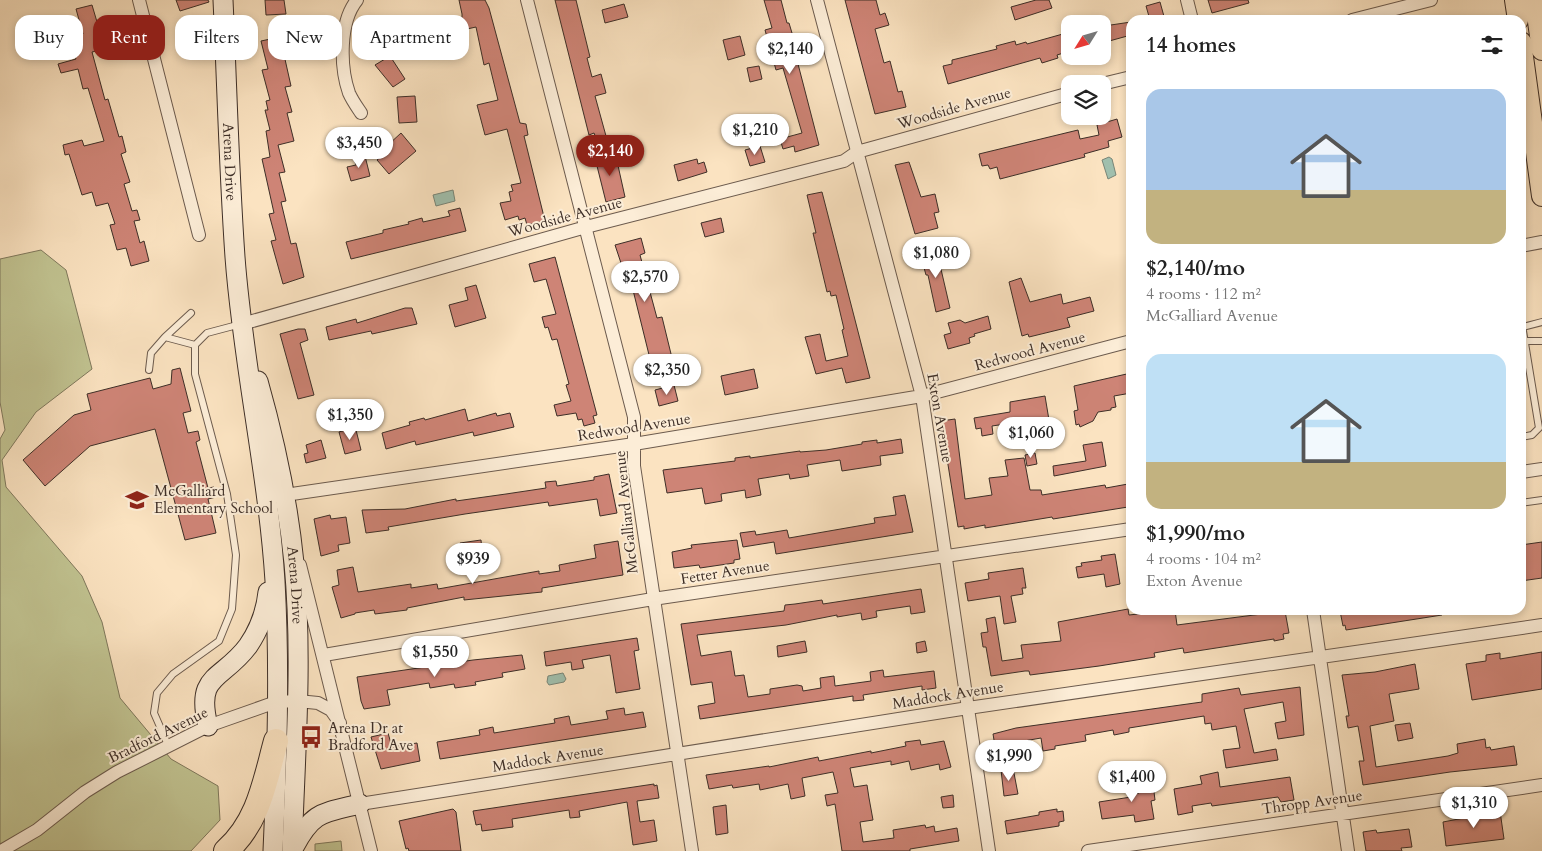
<!DOCTYPE html>
<meta charset="utf-8">
<style>
body{margin:0;font-family:Cardo,serif;background:#f6f6f6;color:#222;height:100vh;display:flex;flex-direction:column;font-size:19px;white-space:nowrap}
*{box-sizing:border-box;margin:0}
p{font-size:16px;color:#767676}
.icon{flex:none;width:28px;height:28px;fill:none;stroke:currentColor;stroke-width:2;stroke-linecap:round;stroke-linejoin:round}
.map{position:relative;flex:1;overflow:hidden}
.panel{position:absolute;left:1126px;top:15px;width:400px;height:600px;display:flex;flex-direction:column;background:#fff;border-radius:15px;box-shadow:0 2px 8px #0003}
.panel>*{flex:none}
.banner{position:absolute;left:15px;top:15px;width:475px;height:45px;display:flex;gap:10px}
.needle{width:32px;rotate:233deg}
.buttons{position:absolute;left:1061px;top:15px;display:grid;gap:10px}
.buttons a{display:grid;place-items:center;width:50px;height:50px;border-radius:10px;background:#fff;box-shadow:0 2px 8px #0003;font-size:25px}
.price{position:absolute;translate:-50% -42px;padding:0 11px;border-radius:18px;background:#fff;color:#222;font-size:16px;line-height:32px;filter:drop-shadow(0 1px 2px #0008)}
.price::after{content:'';position:absolute;left:50%;top:30px;width:15px;height:11px;margin-left:-8px;background:inherit;clip-path:polygon(0 0,100% 0,50% 100%)}
.price.on{background:#8f2418;color:#fff}
ul{padding:0;list-style:none}
li{display:grid;align-content:center;gap:10px;height:265px;padding:0 20px}
li span{display:grid;place-items:center;height:155px;border-radius:15px;color:#555}
li>.icon{margin-inline-start:auto}
span .icon{width:90px;height:90px;fill:#fffc;stroke-width:1}
li b{font-size:21px}
h2{display:flex;justify-content:space-between;align-items:center;height:60px;padding:0 20px;font-size:21px}
.pill{padding:0 18px;border-radius:15px;background:#fff;box-shadow:0 2px 8px #0003;font-size:18px;line-height:45px}
.pill.on{background:#8f2418;color:#fff}
.map>svg:first-child{display:block}
.green{fill:#c1c391;stroke:#7f785c}
.water{fill:#a0bfad;stroke:#788577}
.building{fill:#ce8476;stroke:#3d2e27}
.lines{fill:none;stroke-linecap:round;stroke-linejoin:round}
.service-casing{stroke:#6c5b4e;stroke-width:8}
.minor-casing{stroke:#6c5b4e;stroke-width:14}
.secondary-casing{stroke:#3d2e27;stroke-width:21}
.primary-casing{stroke:#3d2e27;stroke-width:22}
.motorway-casing{stroke:#3d2e27;stroke-width:26}
.service{stroke:#fcedd7;stroke-width:6}
.minor{stroke:#fcedd7;stroke-width:12}
.secondary{stroke:#fcedd7;stroke-width:19}
.primary{stroke:#fbe3c1;stroke-width:20}
.motorway{stroke:#fbe3c1;stroke-width:24}
.labels{text-anchor:middle;stroke-width:4;stroke-linejoin:round;paint-order:stroke}
.street-label{font-size:15px;fill:#3d2e27;stroke:#fcedd7}
.poi-label{font-size:15px;fill:#3d2e27;stroke:#fcedd7;text-anchor:start}
</style>
<div class="map">
<svg width="1542" height="851" viewBox="0 0 1542 851">
<rect width="100%" height="100%" fill="#fbe3c1"/>
<filter id="stains"><feTurbulence type="fractalNoise" baseFrequency=".004" numOctaves="4"/><feColorMatrix values="0 0 0 0 .2 0 0 0 0 .09 0 0 0 0 .02 0 0 0 .5 -.17"/></filter>
<radialGradient id="worn" r=".72"><stop offset=".6" stop-color="#630" stop-opacity="0"/><stop offset="1" stop-color="#630" stop-opacity=".3"/></radialGradient>
<!-- green -->
<path class="green" d="M41,250L66,270L92,369L36,412L2,460L6,487L82,576L102,622L120,698L171,759L218,786L220,820L191,851H0V439L5,430L0,402V259Z
M341,841L342,851H315V844Z"/>
<!-- water -->
<path class="water" d="M1109,157L1112,159L1116,175L1108,179L1102,160Z
M453,190L455,201L436,206L433,195Z
M563,673L566,679L564,682L549,685L547,682L548,676Z"/>
<!-- building -->
<path class="building" d="M176,0H208L209,2L180,11Z
M265,0H284L286,14L266,15Z
M459,0H485L489,8L520,123L526,124L528,135L524,136L545,221L527,225L525,218L519,220L518,216L505,220L500,203L511,201L509,192L513,191L511,185L521,183L507,129L485,135L477,105L498,100L489,63L484,65L476,27L458,31L456,20L462,19V14Z
M555,0H576L590,57L587,58L592,77L601,74L606,93L595,96L606,136L596,138L594,133L589,135Z
M764,0H781L787,23H789L801,63L798,64L819,145L795,152L794,146L783,149L780,139L802,133L783,68L776,70L765,30L772,28Z
M845,0H876L880,15L885,13L889,25L875,29L884,63L890,61L898,92L902,91L906,107L875,114Z
M1036,0H1049L1052,8L1015,20L1011,7Z
M1208,0H1248L1249,3L1212,13Z
M1160,2L1165,20H1150L1146,6Z
M624,4L628,17L605,23L602,10Z
M92,5L105,49L92,52L105,100L108,99L119,137L122,136L126,152L121,154L130,182L124,184L132,211L137,210L140,220L134,221L140,243L144,241L149,261L131,266L126,248L117,250L110,225L115,224L108,203L96,206L92,192L82,195L69,154L65,155L63,145L82,140L84,146L104,141L88,88L83,89L78,69L61,73L58,64L76,59L71,42L81,39L80,35L83,34L76,9Z
M395,19V25H402V35H395L396,47L373,48L372,31H378V20Z
M1131,22V35L1102,43L1104,26Z
M1070,32V51L1057,55L1058,58L1042,63L1040,58L948,84L943,66L952,64V60L997,49L996,46L1015,41L1016,45L1026,42L1027,44Z
M740,36L745,55L728,60L723,40Z
M280,37L291,86L285,87L292,112L287,113L294,141L278,145L285,172L279,173L286,201L281,202L291,244L296,243L304,277L283,284L271,241L276,240L269,214L274,213L262,159L270,157L266,131L270,130L265,110H268L266,101L270,100L262,70L268,69L261,41Z
M390,56L405,79L393,87L375,65Z
M759,66L762,79L750,82L747,68Z
M415,96L417,122L399,123L397,97Z
M1117,119L1122,137L1108,141L1109,147L1084,154L1085,157L1000,179L997,167L990,169L988,165L982,166L979,154L1078,130L1080,139L1099,135L1097,125Z
M401,133L416,151L389,174L377,160L391,148L388,145Z
M760,146L765,162L750,166L745,150Z
M615,152L625,197L606,202L595,158Z
M365,156L370,176L351,181L347,167L356,165L354,158Z
M697,159L698,164L704,162L707,172L678,181L674,165Z
M909,162L921,197L935,194L939,212L934,213L938,228L915,234L895,165Z
M822,192L870,378L846,383L842,368L816,374L805,337L820,334L826,361L848,356L842,330L844,329L836,295L831,296L830,291L827,292L813,233H816L807,195Z
M460,208L466,231L351,259L346,242L383,233V230L409,224L408,222L422,218L423,222L450,216L448,211Z
M721,218L724,232L705,237L701,223Z
M641,238L645,253L640,255L657,318L662,317L672,358L666,360L668,366L653,371L632,286L629,287L615,245Z
M934,249L937,252L950,308L936,312L928,275H926L920,253Z
M555,257L597,415L593,416L595,423L584,426L582,419L578,420L576,413L557,416L554,405L571,401L566,385L569,384L557,339L552,340L548,327L545,328L542,317L556,314L546,279L534,282L529,264Z
M1021,278L1030,302L1061,294L1063,304L1090,297L1094,311L1067,318L1070,327L1029,337L1028,334L1022,336L1009,282Z
M476,285L486,318L455,327L449,305L468,300L465,288Z
M405,308H412L417,324L372,334L371,331L329,340L326,327L356,319L357,323Z
M988,316L991,329L974,334L975,336L969,338L970,343L948,349L944,335L951,333L948,323L960,320L965,323Z
M298,329H305L308,340L300,343L314,395L298,399L280,334Z
M180,368L191,411L183,413L188,433L198,431L200,440L196,442L208,488L214,487L216,497L208,499L216,533L185,540L155,429L90,446L45,486L23,460L74,415L91,410L87,394L150,378L153,389L171,384L172,370Z
M754,369L758,388L725,395L721,376Z
M1131,373V393L1114,396L1116,407L1111,408V410L1098,412L1093,421L1080,427L1079,424L1076,425L1074,411L1078,410L1074,386Z
M674,385L678,401L659,406L655,390Z
M1045,396L1050,426L1019,431L1018,428L1012,429V423L992,426L993,434L982,436L981,428L976,429L974,418L1010,412V402Z
M334,401L337,414L325,418L321,405Z
M465,409L468,421L496,413L497,416L510,413L514,427L474,436L473,432L416,445L415,441L386,449L382,433L410,425L409,422L424,418L425,420Z
M955,419L965,499L992,495L989,478L1008,476L1005,460L1024,458L1030,490H1041L1042,495L1105,485L1106,488L1128,484L1130,502L1127,503L1128,507L1053,519L1052,517L985,528V525L964,529V526L958,527L941,421Z
M352,428L353,431L356,430L361,450L345,454L339,432Z
M901,439L903,453L880,456L881,465L842,471L840,460L807,465L809,476L790,479L789,474L758,479L761,495L746,498L745,490L721,494L722,501L705,504L702,488L667,493L663,470L735,461V458L750,456V458L800,451V452L826,450L862,444V442L877,440V443Z
M321,440L326,458L306,463L304,454L308,453L306,445Z
M1102,442L1106,466L1054,476L1053,466L1086,461L1083,445Z
M1035,453L1037,464L1027,466L1025,455Z
M609,474L617,513L600,516L597,499L549,506L548,502L465,514L388,527L389,530L366,533L362,510L405,509L456,499V501L506,494L546,488L545,482L556,481L557,486L594,480V477Z
M905,495L913,532L776,554L774,542L743,547L740,533L755,531L756,535L787,530L789,538L875,523L874,518L896,515L893,497Z
M330,515L331,519L346,517L350,543L338,545L339,551L321,556L314,519Z
M481,540L482,551L462,555L460,543Z
M737,540L740,559L734,560V563L700,568L699,565L674,568L672,552L692,548L691,545Z
M618,541L623,575L542,588V592L464,600V597L407,608V610L375,614L374,610L355,613V614L341,618L332,587L339,585L337,570L353,567L358,592L411,584V588L437,584L438,589L539,571V574L560,571L559,565L596,558L594,545Z
M1542,542V578L1521,581V545Z
M1115,554L1120,584L1106,587L1104,574L1078,578L1076,567L1082,566L1081,563L1102,560L1101,556Z
M1023,568L1026,588H1022L1023,594L1011,596L1016,622L1004,624L1000,596L968,601L965,583L989,579L988,573Z
M921,589L925,612L911,614L910,606L876,611L877,617L862,620L861,613L837,617V615L786,625L697,635L701,656L731,651L735,676L744,675L748,697L770,694V689L797,685L802,686L803,691L821,688L820,678L834,676L835,686L871,681L870,672L883,670L884,677L934,671L936,688L922,690V686L863,695L864,700L853,701V696L847,697L700,719L698,706L715,703L712,682L691,685L681,624L784,611L785,605L795,604L822,600L823,604Z
M1128,609L1129,615L1175,610L1177,625L1285,611L1289,633L1283,634L1284,639L1274,641V639L1184,653L1183,648L1154,653L1155,657L1099,666L1030,675L1029,671H1025L991,676L986,647H983L981,633L988,632L986,619L995,617L1002,661L1023,658L1021,645L1061,641L1058,622Z
M1442,610V615L1346,630L1345,625L1343,626L1340,611Z
M637,638L639,650L634,651L640,689L616,693L610,655L582,660L584,668L572,670L571,662L546,666L544,652Z
M805,641L807,652L778,657L777,646Z
M925,641L927,651L917,653L916,643Z
M1542,652V689L1472,700L1466,664L1486,661V655L1500,653V659Z
M522,655L525,669L502,673L503,677L475,682L476,685L455,688L454,684L430,688L429,683L387,690L390,705L364,709L361,701L357,677L473,660Z
M1415,664L1419,689L1389,694L1394,721L1370,726L1376,767L1448,756L1458,753L1457,744L1485,739L1486,748L1490,747L1491,750L1514,746L1517,765L1450,772L1363,785L1359,761H1364L1358,726L1348,728L1346,716H1349L1342,675L1375,672Z
M1300,687L1304,735L1278,739L1275,723L1286,721L1283,702L1244,709L1254,753L1276,749L1278,760L1226,768L1223,750L1240,748L1236,726L1212,730L1211,723L1205,724L1204,716L1129,728V732L1114,735L1113,730L1085,735L1086,741L1055,746V749L1043,751L1041,738L995,746L993,734L1016,728L1202,702V694L1239,688L1241,695Z
M624,708L625,715L643,712L646,727L440,759L437,742L480,735L479,730L493,727L494,733L555,723L554,719L569,716L571,725L608,719L606,711Z
M1410,723L1413,738L1398,741L1395,725Z
M388,733L392,747L417,743L420,761L381,769L371,737Z
M920,740L921,745L944,741L951,767L940,770L939,764L911,770L909,761L891,765V761L850,768L854,787L867,785L869,798L873,820L860,822L863,842L894,838L893,830L925,825L926,828L934,826L935,832L957,828L959,841L910,849V851H842L835,804L827,806L825,795L838,793L833,772L802,778L805,796L791,799L788,784L760,790L759,784L733,788L732,785L709,789L706,775L769,766V767L818,757L819,761L871,751V753L906,746L905,742Z
M1013,768L1018,794L1004,796L1001,770Z
M1218,772L1220,787L1290,777L1294,800L1281,802L1278,797L1212,806L1211,803L1192,806L1193,812L1178,815L1174,789L1202,784L1200,776Z
M1152,776L1155,800L1151,801L1154,819L1135,822L1134,815L1102,819L1099,802L1131,797L1130,794L1139,793L1137,778Z
M654,784V786L657,785L659,798L637,801L640,822L654,820L657,841L633,845L627,802L579,811L580,817L570,818L569,810L512,819L513,827L482,831L481,824L476,825L473,811Z
M953,795L954,807L943,808L941,797Z
M726,805L728,833L716,835L713,807Z
M453,809L456,812L461,851H409L408,848L406,849L399,821Z
M1057,809V812L1063,811L1064,821L1059,822V826L1007,834L1005,821L1039,815V812Z
M1500,811L1504,839L1446,846L1443,822Z
M1409,829L1412,847L1401,848L1402,851H1366L1363,832L1376,830L1377,833Z"/>
<g class="lines">
<defs>
<path id="service" d="M1521,319L1539,428L1532,435L1521,437
M1523,327L1542,322
M165,337L191,313
M1525,341H1542
M149,370L151,353L165,337L195,345
M1521,503L1542,500
M168,745L154,713L157,693L173,674L219,641L232,609L236,555L227,494L195,374V345L207,333L241,324"/>
<path id="minor" d="M139,0L199,235
M357,0C339,22 340,67 349,93C352,100 357,107 361,113
M527,0L634,417V466L692,851
M817,0L922,396L989,851
M1187,0L1192,20
M1352,20L1431,0
M1102,84L1131,77
M1521,246L1542,242
M242,324L586,227L844,161L857,152L1070,93
M1521,472L1542,469
M285,495L634,444L922,396L1131,341
M300,565L371,851
M1313,610L1348,851
M324,655L653,599L1131,529
M360,804L968,708L1542,625
M1,851L37,830L85,792L117,772L208,726L276,702L298,701L318,703L331,710L340,723
M1088,851L1542,785"/>
<g id="secondary">
<path id="s1" d="M223,0C227,86 229,172 235,257C243,366 268,472 275,581C280,670 277,761 273,851"/>
<path id="s2" d="M258,381C275,441 288,502 294,563C303,659 295,756 292,851"/>
<path d="M208,726C195,673 222,681 248,646C259,630 266,611 268,592"/>
<path d="M294,847C313,811 323,813 360,804"/>
</g>
<path id="primary" d="M1515,0L1518,20
M1535,0L1542,50
M1521,42L1542,196"/>
<path id="motorway" d="M226,851C259,822 265,781 276,741"/>
</defs>
<!-- service casing -->
<use href="#service" class="service-casing"/>
<!-- minor casing -->
<use href="#minor" class="minor-casing"/>
<!-- secondary casing -->
<use href="#secondary" class="secondary-casing"/>
<!-- primary casing -->
<use href="#primary" class="primary-casing"/>
<!-- motorway casing -->
<use href="#motorway" class="motorway-casing"/>
<!-- service -->
<use href="#service" class="service"/>
<!-- minor -->
<use href="#minor" class="minor"/>
<!-- secondary -->
<use href="#secondary" class="secondary"/>
<!-- primary -->
<use href="#primary" class="primary"/>
<!-- motorway -->
<use href="#motorway" class="motorway"/>
</g>
<!-- icons -->
<defs>
<symbol id="school-bare" viewBox="-9 -9 18 18"><path d="M0-5L7-2L0 1L-7-2ZM-4 1L0 2.5L4 1V4Q0 6-4 4Z" fill="#8f2418" stroke="#fcedd7" stroke-width="2.5" paint-order="stroke"/></symbol>
<symbol id="bus-bare" viewBox="-9 -9 18 18"><path d="M-5-6H5V4H4V6H2V4H-2V6H-4V4H-5ZM-3.5-4V0h7V-4ZM-3.5 1.2v1.5H-2V1.2ZM2 1.2v1.5H3.5V1.2Z" fill="#8f2418" stroke="#fcedd7" stroke-width="2.5" paint-order="stroke"/></symbol>
</defs>
<g fill-rule="evenodd">
<use href="#school-bare" x="121" y="484" width="32" height="32"/>
<use href="#bus-bare" x="295" y="721" width="32" height="32"/>
</g>
<g class="labels">
<!-- street labels -->
<g class="street-label">
<text transform="translate(954 108) rotate(-16)" y="5">Woodside Avenue</text>
<text dy="5" stroke="none"><textPath href="#s1" startOffset="162">Arena Drive</textPath></text>
<text transform="translate(565 217) rotate(-15)" y="5">Woodside Avenue</text>
<text transform="translate(1030 351) rotate(-15)" y="5">Redwood Avenue</text>
<text transform="translate(940 418) rotate(80)" y="5">Exton Avenue</text>
<text transform="translate(634 427) rotate(-9)" y="5">Redwood Avenue</text>
<text transform="translate(626 512) rotate(-96)" y="5">McGalliard Avenue</text>
<text transform="translate(725 572) rotate(-9)" y="5">Fetter Avenue</text>
<text dy="5" stroke="none"><textPath href="#s2" startOffset="208">Arena Drive</textPath></text>
<text transform="translate(948 695) rotate(-9)" y="5">Maddock Avenue</text>
<text transform="translate(158 735) rotate(-26)" y="5">Bradford Avenue</text>
<text transform="translate(548 758) rotate(-9)" y="5">Maddock Avenue</text>
<text transform="translate(1312 802) rotate(-8)" y="5">Thropp Avenue</text>
</g>
<!-- poi labels -->
<g class="poi-label">
<text x="154" y="496">McGalliard<tspan x="154" dy="17">Elementary School</tspan></text>
<text x="328" y="733">Arena Dr at<tspan x="328" dy="17">Bradford Ave</tspan></text>
</g>
</g>
<rect width="100%" height="100%" filter="url(#stains)"/>
<rect width="100%" height="100%" fill="url(#worn)"/>
</svg>
<div class="buttons">
<a><svg class="needle" viewBox="-14 -14 28 28"><path d="M0-13l5 13h-10z" fill="#e53935"/><path d="M0 13l5-13h-10z" fill="#767676"/></svg></a>
<a><svg class="icon" aria-label="layers" viewBox="0 0 24 24"><path d="M12 4l9 5-9 5-9-5zM3 14l9 5 9-5"/></svg></a>
</div>
<b class="price" style="left:790px;top:75px">$2,140</b>
<b class="price" style="left:755px;top:156px">$1,210</b>
<b class="price" style="left:359px;top:169px">$3,450</b>
<b class="price on" style="left:610px;top:177px">$2,140</b>
<b class="price" style="left:936px;top:279px">$1,080</b>
<b class="price" style="left:645px;top:303px">$2,570</b>
<b class="price" style="left:667px;top:396px">$2,350</b>
<b class="price" style="left:350px;top:441px">$1,350</b>
<b class="price" style="left:1031px;top:459px">$1,060</b>
<b class="price" style="left:473px;top:585px">$939</b>
<b class="price" style="left:435px;top:678px">$1,550</b>
<b class="price" style="left:1009px;top:782px">$1,990</b>
<b class="price" style="left:1132px;top:803px">$1,400</b>
<b class="price" style="left:1474px;top:829px">$1,310</b>
<div class="banner">
<a class="pill">Buy</a>
<a class="pill on">Rent</a>
<a class="pill">Filters</a>
<a class="pill">New</a>
<a class="pill">Apartment</a>
</div>
<section class="panel">
<h2>14 homes<svg class="icon" aria-label="filters" viewBox="0 0 24 24"><path d="M4 7h16M4 17h16"/><circle cx="9" cy="7" r="2"/><circle cx="15" cy="17" r="2"/></svg></h2>
<ul>
<li><span style="background:linear-gradient(#a9c7e8 65%,#c2b280 0)"><svg class="icon" aria-label="home" viewBox="0 0 24 24"><path d="M3 11l9-7 9 7M6 9v11h12V9"/></svg></span><div><b>$2,140/mo</b><p>4 rooms · 112 m²</p><p>McGalliard Avenue</p></div></li>
<li><span style="background:linear-gradient(#bfe0f5 70%,#c2b280 0)"><svg class="icon" aria-label="home" viewBox="0 0 24 24"><path d="M3 11l9-7 9 7M6 9v11h12V9"/></svg></span><div><b>$1,990/mo</b><p>4 rooms · 104 m²</p><p>Exton Avenue</p></div></li>
</ul>
</section>
</div>
